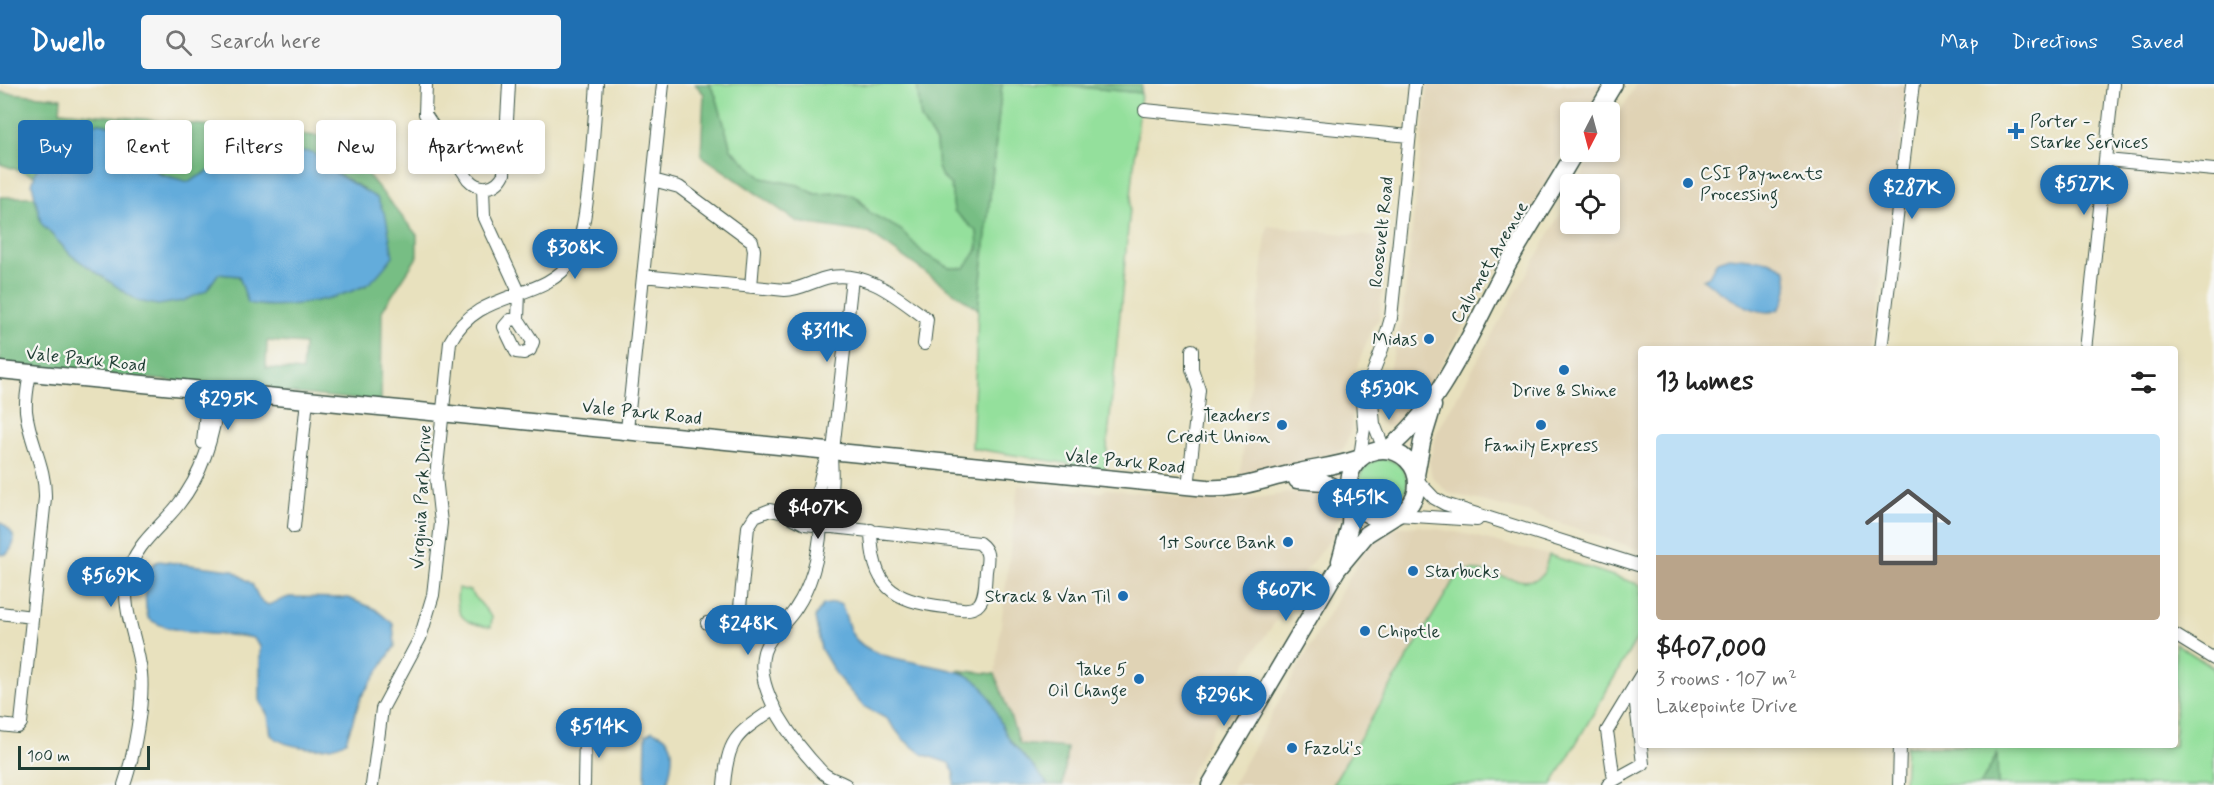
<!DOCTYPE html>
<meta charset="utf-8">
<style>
body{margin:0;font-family:Mynerve,sans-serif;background:#f6f6f6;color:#222;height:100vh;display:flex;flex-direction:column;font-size:22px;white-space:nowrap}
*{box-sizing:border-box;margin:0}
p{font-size:20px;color:#767676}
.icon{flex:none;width:33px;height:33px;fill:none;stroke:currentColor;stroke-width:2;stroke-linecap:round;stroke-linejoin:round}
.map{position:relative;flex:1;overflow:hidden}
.panel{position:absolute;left:1638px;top:262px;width:540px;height:402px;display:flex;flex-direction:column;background:#fff;border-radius:6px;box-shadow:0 3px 9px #0003}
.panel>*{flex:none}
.hud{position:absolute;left:18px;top:36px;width:570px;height:54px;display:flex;gap:12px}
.needle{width:39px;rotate:186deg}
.controls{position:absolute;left:1560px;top:18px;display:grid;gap:12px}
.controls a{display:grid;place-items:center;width:60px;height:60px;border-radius:6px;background:#fff;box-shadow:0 3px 9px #0003;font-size:30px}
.scale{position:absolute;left:18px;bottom:15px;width:132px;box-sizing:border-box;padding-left:6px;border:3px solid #1f3d34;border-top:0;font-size:16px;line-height:21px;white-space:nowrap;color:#1f3d34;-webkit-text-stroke:4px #f6f6f2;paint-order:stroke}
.price{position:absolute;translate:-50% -51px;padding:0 14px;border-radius:21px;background:#1f6fb2;color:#fff;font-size:20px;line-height:39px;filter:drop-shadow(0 2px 3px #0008)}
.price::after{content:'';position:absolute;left:50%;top:36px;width:18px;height:14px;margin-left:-9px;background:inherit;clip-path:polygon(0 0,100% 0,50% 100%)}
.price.on{background:#222;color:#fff}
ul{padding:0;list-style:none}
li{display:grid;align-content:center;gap:12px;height:318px;padding:0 18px}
li span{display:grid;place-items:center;height:186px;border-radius:6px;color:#555}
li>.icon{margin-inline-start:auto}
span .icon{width:108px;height:108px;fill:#fffc;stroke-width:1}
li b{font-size:26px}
h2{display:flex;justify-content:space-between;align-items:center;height:72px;padding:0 18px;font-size:26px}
.tag{padding:0 21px;border-radius:6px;background:#fff;box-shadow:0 3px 9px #0003;font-size:21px;line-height:54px}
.tag.on{background:#1f6fb2;color:#fff}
header{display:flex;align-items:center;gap:36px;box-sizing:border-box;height:84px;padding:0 30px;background:#1f6fb2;color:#fff}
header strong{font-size:28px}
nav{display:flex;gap:33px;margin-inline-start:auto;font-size:21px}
.search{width:420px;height:54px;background:#f6f6f6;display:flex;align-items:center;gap:15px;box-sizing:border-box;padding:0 21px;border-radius:6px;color:#767676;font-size:22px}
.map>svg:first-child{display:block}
.built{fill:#e0d3b5}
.green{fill:#94e09c;stroke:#5a8e68;stroke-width:1.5}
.forest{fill:#77be84;stroke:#4b7e5c;stroke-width:1.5;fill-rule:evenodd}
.water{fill:#64acdb;stroke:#427488;stroke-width:1.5}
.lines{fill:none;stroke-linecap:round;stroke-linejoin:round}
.minor-casing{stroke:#3d5649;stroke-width:14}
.major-casing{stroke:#3d5649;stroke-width:19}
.minor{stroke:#fff;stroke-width:12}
.major{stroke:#fff;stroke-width:16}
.poi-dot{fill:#1f6fb2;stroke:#f6f6f2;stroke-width:2}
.labels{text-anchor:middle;stroke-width:4.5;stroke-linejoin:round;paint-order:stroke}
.poi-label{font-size:18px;fill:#1f3d34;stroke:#f6f6f2;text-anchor:start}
.street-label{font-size:18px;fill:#1f3d34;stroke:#f6f6f2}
</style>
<header>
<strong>Dwello</strong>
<div class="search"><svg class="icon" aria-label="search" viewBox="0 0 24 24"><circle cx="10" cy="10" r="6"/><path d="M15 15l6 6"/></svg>Search here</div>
<nav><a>Map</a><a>Directions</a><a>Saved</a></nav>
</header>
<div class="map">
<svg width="2214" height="701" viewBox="0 0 2214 701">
<rect width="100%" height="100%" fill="#f6f6f2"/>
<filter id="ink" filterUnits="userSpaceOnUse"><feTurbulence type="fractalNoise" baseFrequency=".0167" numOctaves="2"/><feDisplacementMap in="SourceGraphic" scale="12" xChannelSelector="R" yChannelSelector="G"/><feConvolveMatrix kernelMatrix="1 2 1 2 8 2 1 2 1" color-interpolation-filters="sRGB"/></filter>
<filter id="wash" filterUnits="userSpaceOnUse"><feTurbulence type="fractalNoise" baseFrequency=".008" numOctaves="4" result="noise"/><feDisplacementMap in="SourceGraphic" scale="24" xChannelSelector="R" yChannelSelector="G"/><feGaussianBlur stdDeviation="1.35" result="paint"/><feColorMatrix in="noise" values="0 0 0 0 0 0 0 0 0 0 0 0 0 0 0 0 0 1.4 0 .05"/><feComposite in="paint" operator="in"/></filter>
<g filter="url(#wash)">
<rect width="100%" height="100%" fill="#e8e1be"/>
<!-- built -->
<path class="built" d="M1428,0H1604L1588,28H1570V58L1411,333L1400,347L1396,343L1383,342L1381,315L1402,237Z
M1636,0H1907L1889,168L1884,172L1871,265L1641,266V466L1527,428L1448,409L1432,393L1429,378L1437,348L1570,113V140H1610V100H1578L1593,68H1610V39L1621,26Z
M1267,142L1387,154L1379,235L1373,242L1356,286L1351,315L1352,343L1344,364L1337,370L1325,374L1327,379L1240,395Z
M1018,401L1101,408L1107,405L1233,418L1305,406L1323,410L1334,418L1338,429L1332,454L1305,487L1295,511L1247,577L1185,701H1063L1067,664L1020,660L995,590Z
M1419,442L1466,450L1549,471L1543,491L1530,498L1458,489L1332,701H1232L1364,467L1374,456L1397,443Z"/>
<!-- green -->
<path class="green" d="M709,0H917L921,35L936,58L938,83L942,93L951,101L954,127L977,148C980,163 976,172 965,184H950L924,170L901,146L870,129L859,114L841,109L815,110L798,101L762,94L731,65L716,12Z
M1002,0H1049L1141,9L1105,386L972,364L978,225Z
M1359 399a24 24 0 1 1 48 0a24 24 0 1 1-48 0Z
M1549,471L1641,501V547L1552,701H1332L1458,489C1486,478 1522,509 1543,491Z
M458,504L470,507L492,533L491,543C464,540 454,533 458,504Z
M2175,559L2214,584V701H1998L1996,672L1980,701H1904L1906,662H2175Z"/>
<!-- forest -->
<path class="forest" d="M695,0H709L716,12L731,65L762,94L798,101L815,110L841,109L855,112L870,129L901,146L924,170L950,184H965L978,165L977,148L954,127L951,101L942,93L938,83L936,58L921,35L917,0H1002L978,225L869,149L798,138L701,71L704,10Z
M1049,0H1142L1141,9Z
M0,8L61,14L60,27L338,54L417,151V173L382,227L381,318L0,280V113H35L41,139L71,171L138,217L206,207L218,190L239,192L248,218C294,222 323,215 366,202L364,105L332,87L312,69L228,76L189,98C152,89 149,85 131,51L40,73L35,92L0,80ZM267,257L304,260L302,287L266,284Z
M957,586L995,590L1020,660L1067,664L1063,701H1048L1010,656L996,633L992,617L964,589Z
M1997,671L1998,701H1980Z"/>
<!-- water -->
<path class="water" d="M101,39L119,44L131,51L144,74L159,90L189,98L228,76L263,65L312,68L332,87L377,114L386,133L393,172C386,181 375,197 364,202C335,216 279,227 248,219L239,192L218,190L206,207L183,217L158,221L138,217L71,171L41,139L32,100L40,73L62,41Z
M1729,173L1769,177L1785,185C1790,196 1787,216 1779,225C1760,237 1719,208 1703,195L1709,192L1717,177Z
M0,438C13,447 20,456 7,470L0,471Z
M159,477L232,486L252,500L260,516L268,521L289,513L348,514L375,525L393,540L395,562L361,613L346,657C328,669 287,665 271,651L268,632L260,617V562L253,554C226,549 169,552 148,534C144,520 143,481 159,477Z
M834,519L841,520C846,529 847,541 852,550C872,583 945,575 975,596C995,611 997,640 1012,659C1024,673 1037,686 1048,701H954V688L949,679L922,670L903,655L887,635L863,622L837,592L821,565L815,533L823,521Z
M652,647C681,654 672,679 667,701H645L646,651Z"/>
</g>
<g filter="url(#ink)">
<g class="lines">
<defs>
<path id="minor" d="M426,0L425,30L468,95C479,107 496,106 504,90L509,0
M1145,26L1409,52
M2106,76L2214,86
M653,96L679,103L752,157L754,166L751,203
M483,104L484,132L519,208L518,235L533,258L530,266L524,269L516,268L504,243L510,236L518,235
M643,192L785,206C801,206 814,196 830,193C869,187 898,214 927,235L924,260
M1881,266L1913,0
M2085,266L2113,0
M1370,297L1374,340L1384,365
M627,346L663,0
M203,359L208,306
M830,367C833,385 833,428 821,442C813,421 820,386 830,367Z
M833,367L852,194
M1360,373L1364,345L1362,317L1382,265L1391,234L1415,0
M1417,396L1434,414L1445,420L1641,482
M1188,403L1199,306L1192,285V266
M1398,431L1477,436
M821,442C819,470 812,500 796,524C787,539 769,551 764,568C753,607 797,662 822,688C827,694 839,697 846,701
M294,443L307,316
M0,529L32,533
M707,539L775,550
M738,543L748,443L755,432L770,426L784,429L805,440L979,459C990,467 988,475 986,487C985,498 986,515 977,522C968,528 956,524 945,523C891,517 872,502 871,446
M2175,551L2214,575
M0,641L18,643L21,639L45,414C46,383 29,357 26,327C25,315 28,301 30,289
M1614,696L1643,680L1634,604
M124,701C134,672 144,618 141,589C138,555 120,525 128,491C134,461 160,444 178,421C203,390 215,347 219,307
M372,701L382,625L420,554L433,511L441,439L436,393L450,258C478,203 543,219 572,176C589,151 594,36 597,0
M584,701L585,649
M724,701C728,653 737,650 775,624
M1608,701L1614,696L1607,647L1641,591
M1899,701L1900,662"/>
<path id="major" d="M1597,28L1614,0
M0,286L1207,404C1238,406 1264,395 1294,389C1316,384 1336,382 1357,375
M1388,365C1440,323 1469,252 1500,194C1523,151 1551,110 1575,68
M1349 400a34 34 0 1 1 68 0a34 34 0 1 1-68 0Z
M1416,391L1422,358L1433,322
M1297,396L1323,398L1350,411
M1340,477L1350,441L1351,414
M1210,701L1337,486L1367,450L1394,433"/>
</defs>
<!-- minor casing -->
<use href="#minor" class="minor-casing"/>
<!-- major casing -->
<use href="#major" class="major-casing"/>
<!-- minor -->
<use href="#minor" class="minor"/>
<!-- major -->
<use href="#major" class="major"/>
</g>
</g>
<!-- markers -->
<g class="poi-dot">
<path d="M2013 38h6v6h6v6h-6v6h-6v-6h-6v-6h6z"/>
<circle cx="1688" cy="99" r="6"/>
<circle cx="1429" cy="255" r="6"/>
<circle cx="1564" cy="286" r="6"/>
<circle cx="1282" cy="341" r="6"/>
<circle cx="1541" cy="341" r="6"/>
<circle cx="1288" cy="458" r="6"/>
<circle cx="1413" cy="487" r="6"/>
<circle cx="1123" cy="512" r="6"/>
<circle cx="1365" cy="547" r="6"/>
<circle cx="1139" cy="595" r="6"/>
<circle cx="1292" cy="664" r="6"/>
</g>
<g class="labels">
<!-- poi labels -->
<g class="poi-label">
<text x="2030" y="43">Porter -<tspan x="2030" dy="21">Starke Services</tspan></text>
<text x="1700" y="95">CSI Payments<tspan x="1700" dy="21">Processing</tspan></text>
<text x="1417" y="261" text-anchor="end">Midas</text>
<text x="1564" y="312" text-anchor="middle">Drive &amp; Shine</text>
<text x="1270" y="337" text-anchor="end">Teachers<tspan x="1270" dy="21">Credit Union</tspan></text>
<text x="1541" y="367" text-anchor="middle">Family Express</text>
<text x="1276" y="464" text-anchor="end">1st Source Bank</text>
<text x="1425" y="493">Starbucks</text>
<text x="1111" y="518" text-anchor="end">Strack &amp; Van Til</text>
<text x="1377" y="553">Chipotle</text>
<text x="1127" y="591" text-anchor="end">Take 5<tspan x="1127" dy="21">Oil Change</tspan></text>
<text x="1304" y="670">Fazoli's</text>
</g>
<!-- street labels -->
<g class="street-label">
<text transform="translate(1381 148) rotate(-84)" y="6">Roosevelt Road</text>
<text transform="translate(1489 178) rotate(-60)" y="6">Calumet Avenue</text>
<text transform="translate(86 275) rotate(6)" y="6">Vale Park Road</text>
<text transform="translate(642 328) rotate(6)" y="6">Vale Park Road</text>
<text transform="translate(1125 377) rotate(6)" y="6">Vale Park Road</text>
<text transform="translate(421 413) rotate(-87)" y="6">Virginia Park Drive</text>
</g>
</g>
</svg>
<div class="controls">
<a><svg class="needle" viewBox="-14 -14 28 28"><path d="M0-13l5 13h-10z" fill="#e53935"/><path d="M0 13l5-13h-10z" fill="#767676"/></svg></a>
<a><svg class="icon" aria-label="locate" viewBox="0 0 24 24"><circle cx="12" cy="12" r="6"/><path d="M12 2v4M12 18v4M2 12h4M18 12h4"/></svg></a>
</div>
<div class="scale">100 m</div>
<b class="price" style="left:2084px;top:132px">$527K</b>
<b class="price" style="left:1912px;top:136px">$287K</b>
<b class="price" style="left:575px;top:196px">$308K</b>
<b class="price" style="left:827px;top:279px">$311K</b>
<b class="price" style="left:1389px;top:337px">$530K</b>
<b class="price" style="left:228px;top:347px">$295K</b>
<b class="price" style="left:1360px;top:446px">$451K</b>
<b class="price on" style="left:818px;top:456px">$407K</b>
<b class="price" style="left:111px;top:524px">$569K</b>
<b class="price" style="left:1286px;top:538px">$607K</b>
<b class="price" style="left:748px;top:572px">$248K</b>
<b class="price" style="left:1224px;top:643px">$296K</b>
<b class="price" style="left:599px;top:675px">$514K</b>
<div class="hud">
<a class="tag on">Buy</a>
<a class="tag">Rent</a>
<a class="tag">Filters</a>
<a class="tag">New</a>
<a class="tag">Apartment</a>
</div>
<section class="panel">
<h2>13 homes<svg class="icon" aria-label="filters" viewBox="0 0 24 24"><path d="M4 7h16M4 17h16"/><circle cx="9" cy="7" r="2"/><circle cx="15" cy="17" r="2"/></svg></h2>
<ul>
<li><span style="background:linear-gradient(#bfe0f5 65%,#b9a48a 0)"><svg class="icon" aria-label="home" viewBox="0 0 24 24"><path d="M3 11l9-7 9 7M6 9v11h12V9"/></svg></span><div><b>$407,000</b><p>3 rooms · 107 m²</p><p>Lakepointe Drive</p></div></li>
</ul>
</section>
</div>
